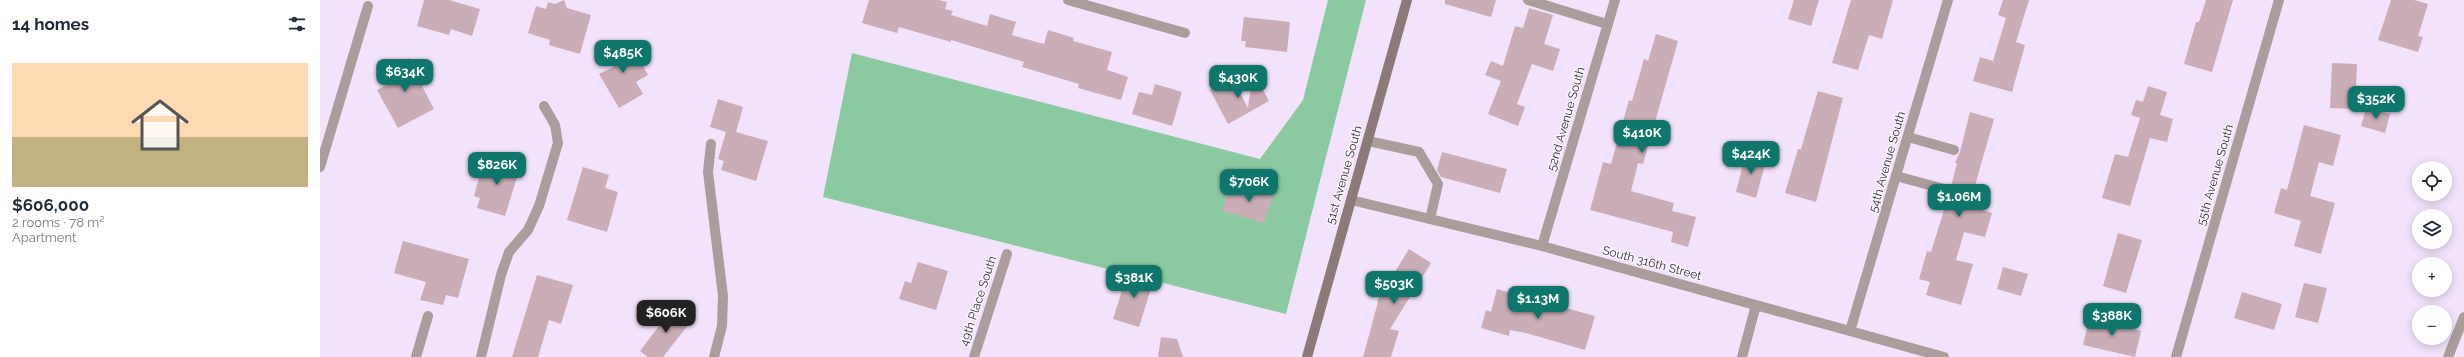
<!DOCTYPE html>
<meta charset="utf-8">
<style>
body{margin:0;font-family:Raleway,sans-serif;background:#f2f2f3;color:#1f2937;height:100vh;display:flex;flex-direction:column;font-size:15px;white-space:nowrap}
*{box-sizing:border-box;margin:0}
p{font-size:13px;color:#747a83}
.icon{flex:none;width:22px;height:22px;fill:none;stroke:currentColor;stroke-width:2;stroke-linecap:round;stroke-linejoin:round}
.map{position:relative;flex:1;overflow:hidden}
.sheet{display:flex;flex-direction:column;background:#fff;width:320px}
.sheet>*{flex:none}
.fabs{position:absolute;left:2092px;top:161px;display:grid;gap:8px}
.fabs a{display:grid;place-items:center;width:40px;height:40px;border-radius:50%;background:#fff;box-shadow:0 2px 10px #0003;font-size:20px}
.price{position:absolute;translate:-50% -34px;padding:0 9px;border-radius:8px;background:#0f766e;color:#fff;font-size:13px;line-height:26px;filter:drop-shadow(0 1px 2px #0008)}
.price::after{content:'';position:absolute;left:50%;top:24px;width:12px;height:9px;margin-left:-6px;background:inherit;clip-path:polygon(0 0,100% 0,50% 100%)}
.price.on{background:#222;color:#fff}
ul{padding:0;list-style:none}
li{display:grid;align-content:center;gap:8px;height:212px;padding:0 12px}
li span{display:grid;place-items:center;height:124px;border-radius:0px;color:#555}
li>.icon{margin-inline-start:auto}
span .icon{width:72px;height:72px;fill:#fffc;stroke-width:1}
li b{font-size:17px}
h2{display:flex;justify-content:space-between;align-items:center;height:48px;padding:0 12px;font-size:17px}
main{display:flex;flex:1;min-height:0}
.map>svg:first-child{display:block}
.forest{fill:#8bcaa1}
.building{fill:#cbadb7}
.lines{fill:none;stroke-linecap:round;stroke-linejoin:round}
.lane{stroke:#ab9d9c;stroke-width:10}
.street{stroke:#ab9d9c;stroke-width:10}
.secondary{stroke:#8d7977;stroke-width:10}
.labels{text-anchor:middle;stroke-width:3;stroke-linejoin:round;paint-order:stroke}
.street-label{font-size:12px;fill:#39333c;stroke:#faf4fd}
</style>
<main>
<section class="sheet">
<h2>14 homes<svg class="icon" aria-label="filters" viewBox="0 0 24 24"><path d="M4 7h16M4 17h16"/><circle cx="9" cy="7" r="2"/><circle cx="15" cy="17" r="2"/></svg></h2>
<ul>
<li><span style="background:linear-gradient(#ffd9b3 60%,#c2b280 0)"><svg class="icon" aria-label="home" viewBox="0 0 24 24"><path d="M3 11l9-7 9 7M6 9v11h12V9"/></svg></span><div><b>$606,000</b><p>2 rooms · 78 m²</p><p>Apartment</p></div></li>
</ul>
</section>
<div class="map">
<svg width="2144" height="357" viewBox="0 0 2144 357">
<rect width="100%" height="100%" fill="#f3e2fb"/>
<!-- forest -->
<path class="forest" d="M1008,0H1046L966,314L503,197L532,53L940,159L983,100Z"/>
<!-- building -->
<path class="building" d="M104,0H129L160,9L152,36L131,29L129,35L97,26Z
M244,0L247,8L271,15L260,54L229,45L230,40L208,33L216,6L226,9L228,2L235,4Z
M549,0H619L627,2L625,9L633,11L631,15L667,26L670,14L696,22L692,35L724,44L728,30L754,38L753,41L792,52L787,70L808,77L801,100L758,88L759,84L702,67L704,62L631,40V42L579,27L577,33L542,23Z
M1125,0H1176L1171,17L1125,4Z
M1474,0H1499L1491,26L1468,19Z
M1531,0H1573L1562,39L1549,35L1538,70L1512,63Z
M1683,0H1709L1696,42L1705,45L1692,92L1653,81L1660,57L1673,61L1686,18L1678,15Z
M1886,0H1913L1892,72L1864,64L1876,22H1879Z
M2071,0H2094L2108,4L2098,36L2103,37L2098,52L2058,40Z
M1209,8L1233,15L1224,44L1240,49L1233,71L1212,64L1197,104L1205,107L1198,126L1168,114L1181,81L1165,75L1171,61L1183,66L1195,26L1203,28Z
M924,17L970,22L967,52L925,47L926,41H921Z
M1336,34L1358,41L1323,164L1318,163L1311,191L1354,203L1352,211L1376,217L1368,247L1351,242L1353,232L1270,210L1283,162L1291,164L1309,100L1312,101L1324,59L1328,61Z
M300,43L305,52L313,48L328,75L316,82L323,94L299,108L279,74L297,65L275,58Z
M89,58L94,68L99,65L108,83L102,86L114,109L78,128L57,90L68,84L62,72Z
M2012,63L2037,64L2035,109L2010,108Z
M933,72L949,101L908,124L890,90L912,78L928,108Z
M835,84L862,92L852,126L812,114L819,92L832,95Z
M1828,86L1847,92L1840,115L1853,119L1847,142L1830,138L1810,206L1782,198L1795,154L1808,157L1820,118L1811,115L1816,100L1823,102Z
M1498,91L1523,98L1496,202L1465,193L1478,149H1481Z
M398,99L423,107L416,132L448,141L436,181L401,170L404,161L398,159L406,132L390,127Z
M2046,108L2070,114L2065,133L2041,126Z
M1650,112L1674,119L1654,189H1657L1652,207L1672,213L1665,237L1644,232L1636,260L1653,264L1641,305L1606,295L1610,282L1599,279L1607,251L1611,252L1630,191L1637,163H1635L1640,152Z
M1984,125L2021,135L2013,166L1999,162L1990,196L2015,203L2001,254L1974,246L1981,221L1954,213L1961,188L1967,190Z
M1122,152L1187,169L1180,193L1121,177L1117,170Z
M1426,152L1447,157L1436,198L1416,192Z
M178,157L201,164L185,216L157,208L160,198L154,196L162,167L174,170Z
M263,167L289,175L285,188L298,192L287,232L247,220Z
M924,182L954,191L944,223L902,211L907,191L921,194Z
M1798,233L1822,240L1806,293L1783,286Z
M83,241L149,259L138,298L126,295L123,305L100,300L106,282L74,273Z
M1089,249L1111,263L1070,329L1079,331L1071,357H1043L1058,302L1057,301Z
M598,262L628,271L616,310L579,299L585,281L591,283Z
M1683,267L1708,274L1701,296L1677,289Z
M808,271L834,279L819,327L793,319Z
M217,275L253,285L241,324L229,320L218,357H192Z
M1984,283L2007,288L1998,323L1975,317Z
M1177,289L1275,316L1265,350L1206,333L1190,330L1189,336L1161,328L1166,310L1171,312Z
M1922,292L1962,304L1954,330L1914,318Z
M354,306L372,320L343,357H328L320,351Z
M1784,315L1800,319L1799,325L1821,331L1815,357L1763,345L1769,320L1782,323Z
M841,337L857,339L863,357H838Z"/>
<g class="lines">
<!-- lane -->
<path class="lane" d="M1208,0L1287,24
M1588,137L1634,150
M1048,141L1099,152L1118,184L1110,219
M391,144L388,172L403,296L402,326L394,357
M1576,176L1624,189
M96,357L108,316
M2128,357L2144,317"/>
<!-- street -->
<path class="street" d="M748,0L865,33
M0,167L48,6
M1031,200L1222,246L1624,357
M1222,246L1295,0
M1530,331L1628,0
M161,357L181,275L189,252L208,230L219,206L238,143L235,125L224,106
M654,357L687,254
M1422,357L1436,305
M1856,357L1959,0"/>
<!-- secondary -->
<path class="secondary" d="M987,357L1087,0"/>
</g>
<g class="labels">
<!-- street labels -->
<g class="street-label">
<text transform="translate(1246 119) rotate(-74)" y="4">52nd Avenue South</text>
<text transform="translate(1567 162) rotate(-74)" y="4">54th Avenue South</text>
<text transform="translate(1024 175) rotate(-74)" y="4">51st Avenue South</text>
<text transform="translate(1895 175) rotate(-74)" y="4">55th Avenue South</text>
<text transform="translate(1332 263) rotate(15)" y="4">South 316th Street</text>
<text transform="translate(658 301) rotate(-72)" y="4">49th Place South</text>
</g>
</g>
</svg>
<div class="fabs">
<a><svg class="icon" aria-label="locate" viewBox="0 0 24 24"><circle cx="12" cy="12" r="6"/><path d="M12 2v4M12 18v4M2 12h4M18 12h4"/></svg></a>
<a><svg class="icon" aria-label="layers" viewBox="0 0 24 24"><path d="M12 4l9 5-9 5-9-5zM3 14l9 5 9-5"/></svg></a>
<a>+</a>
<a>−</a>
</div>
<b class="price" style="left:303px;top:74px">$485K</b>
<b class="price" style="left:85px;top:93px">$634K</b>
<b class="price" style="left:918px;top:99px">$430K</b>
<b class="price" style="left:2056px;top:120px">$352K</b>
<b class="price" style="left:1322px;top:154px">$410K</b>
<b class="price" style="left:1431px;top:175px">$424K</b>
<b class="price" style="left:177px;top:186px">$826K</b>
<b class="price" style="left:929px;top:203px">$706K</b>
<b class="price" style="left:1639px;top:218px">$1.06M</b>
<b class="price" style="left:814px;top:299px">$381K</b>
<b class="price" style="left:1074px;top:305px">$503K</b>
<b class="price" style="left:1218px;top:320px">$1.13M</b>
<b class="price on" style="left:346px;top:334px">$606K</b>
<b class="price" style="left:1792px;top:337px">$388K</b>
</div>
</main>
